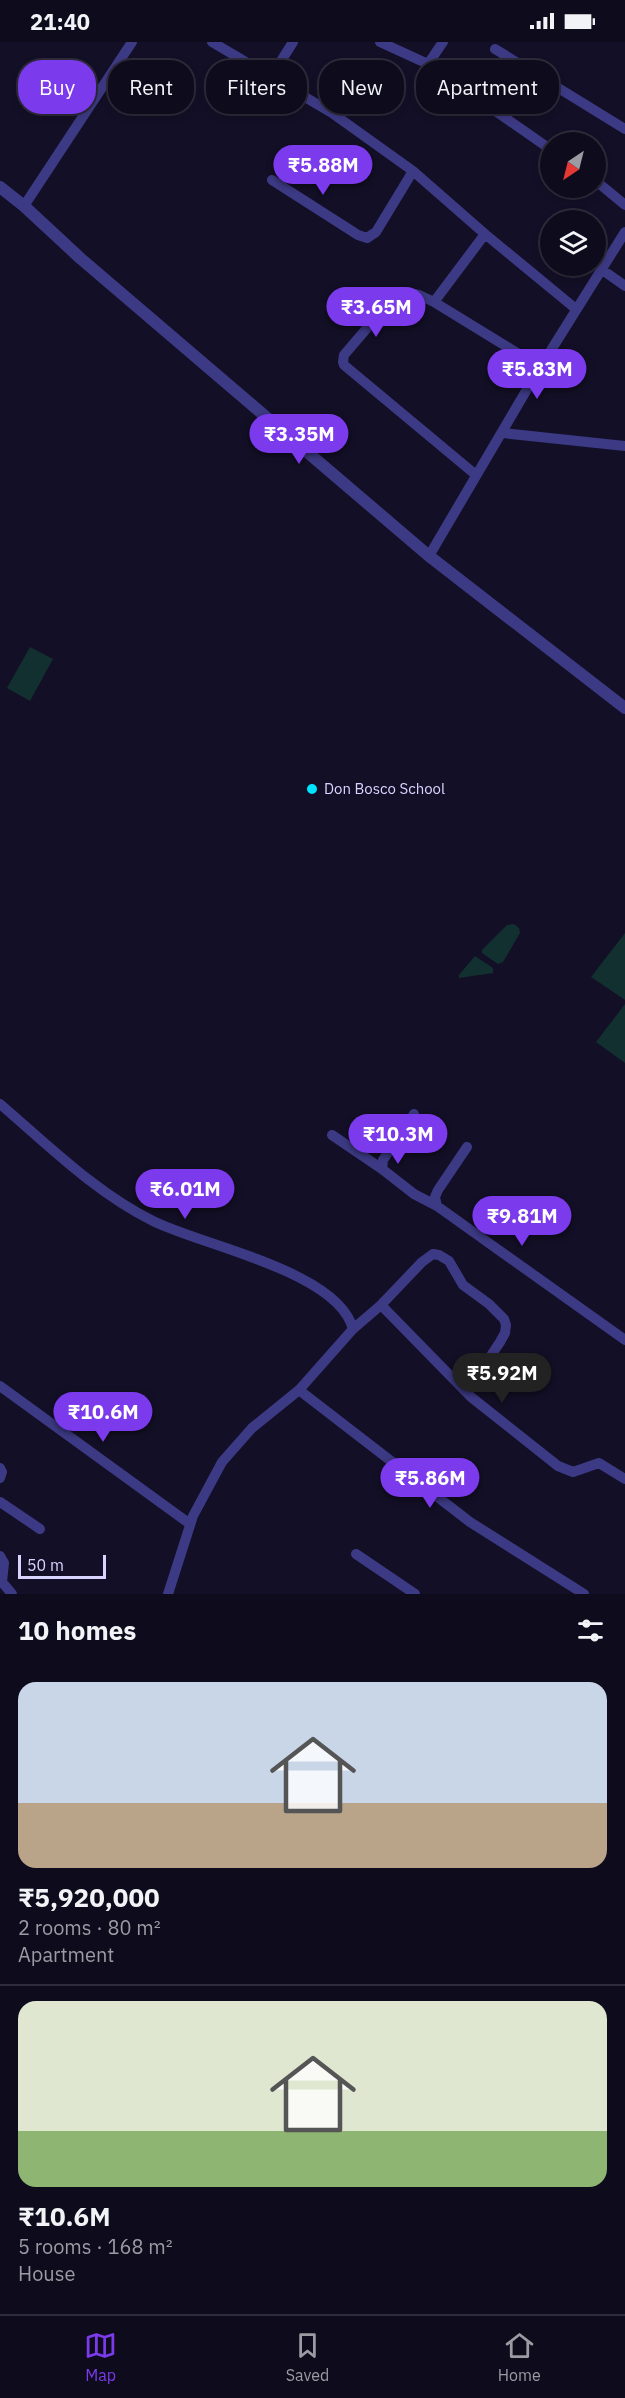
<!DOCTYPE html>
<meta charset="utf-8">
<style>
body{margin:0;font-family:"IBM Plex Sans",sans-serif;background:#171425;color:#f1f3f6;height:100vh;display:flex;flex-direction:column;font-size:22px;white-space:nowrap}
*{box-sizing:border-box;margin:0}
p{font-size:20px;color:#9b9ba3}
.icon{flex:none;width:33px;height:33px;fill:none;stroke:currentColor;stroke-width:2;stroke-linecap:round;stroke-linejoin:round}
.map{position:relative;height:1552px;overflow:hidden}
.side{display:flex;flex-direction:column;background:#0e0b1c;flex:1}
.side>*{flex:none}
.guide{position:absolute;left:18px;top:18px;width:590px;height:54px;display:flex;gap:12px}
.needle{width:39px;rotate:215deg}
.tools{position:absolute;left:540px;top:90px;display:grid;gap:12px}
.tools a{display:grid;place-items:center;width:66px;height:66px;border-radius:50%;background:#0e0b1c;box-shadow:0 3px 9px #0003,0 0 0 2px #2e2b3b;font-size:30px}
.scale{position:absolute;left:18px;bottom:15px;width:88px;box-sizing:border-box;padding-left:6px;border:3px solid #d9d4ff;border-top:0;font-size:16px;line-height:21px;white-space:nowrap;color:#d9d4ff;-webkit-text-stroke:4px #130f26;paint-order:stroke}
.price{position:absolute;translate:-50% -51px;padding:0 14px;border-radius:21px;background:#7c3aed;color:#fff;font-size:20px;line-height:39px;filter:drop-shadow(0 2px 3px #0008)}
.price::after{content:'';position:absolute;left:50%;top:36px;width:18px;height:14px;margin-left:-9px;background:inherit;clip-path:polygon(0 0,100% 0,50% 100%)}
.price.current{background:#222;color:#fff}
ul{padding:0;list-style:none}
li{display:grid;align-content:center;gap:12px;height:318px;padding:0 18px}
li+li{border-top:2px solid #2e2b3b}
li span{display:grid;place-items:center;height:186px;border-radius:18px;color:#555}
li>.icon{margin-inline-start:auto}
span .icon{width:108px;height:108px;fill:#fffc;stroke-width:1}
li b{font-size:26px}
h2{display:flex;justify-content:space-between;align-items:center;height:72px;padding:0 18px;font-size:26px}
.chip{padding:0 21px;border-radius:24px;background:#0e0b1c;box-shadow:0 3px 9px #0003,0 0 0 2px #2e2b3b;font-size:21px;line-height:54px}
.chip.current{background:#7c3aed;color:#fff}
.status{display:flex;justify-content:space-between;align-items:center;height:42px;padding:0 30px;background:#0e0b1c;direction:ltr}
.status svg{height:16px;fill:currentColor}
.menu{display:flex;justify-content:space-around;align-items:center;height:84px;border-top:2px solid #2e2b3b;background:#0e0b1c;font-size:16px;color:#9b9ba3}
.menu a{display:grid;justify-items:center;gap:3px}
.menu .current{color:#7c3aed}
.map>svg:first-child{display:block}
.green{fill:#12302f}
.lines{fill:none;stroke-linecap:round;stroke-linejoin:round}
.minor{stroke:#3d3a85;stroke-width:10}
.tertiary{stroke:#3d3a85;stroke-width:12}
.poi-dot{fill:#00e5ff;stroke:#130f26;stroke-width:2}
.labels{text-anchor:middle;stroke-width:4.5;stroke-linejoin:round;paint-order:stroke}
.poi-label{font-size:15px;fill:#d9d4ff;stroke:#130f26;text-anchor:start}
</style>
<div class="status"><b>21:40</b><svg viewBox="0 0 49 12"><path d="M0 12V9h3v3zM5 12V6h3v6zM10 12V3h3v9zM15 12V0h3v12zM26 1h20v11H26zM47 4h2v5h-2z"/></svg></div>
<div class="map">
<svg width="625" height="1552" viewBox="0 0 625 1552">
<rect width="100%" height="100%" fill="#130f26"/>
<!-- green -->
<path class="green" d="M30,605L53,617L30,659L7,646Z
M514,882L519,886L520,891L503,920L498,922L482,911V908L507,883Z
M625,891V958L591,935Z
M475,914L493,926V931L459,936V933Z
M625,962V1021L596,1000Z"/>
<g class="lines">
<!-- minor -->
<path class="minor" d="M212,0L332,71L413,129L485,192L576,267
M380,0L428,22L550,107
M495,7L625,87
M428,22L443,0
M271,35L293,0
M272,138L358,193L367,196L376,190L413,129
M596,139L625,163
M24,164L132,0
M601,227L625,244
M434,260L485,192
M502,391L625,404
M476,433L344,323L343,320L344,313L391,258L398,253L409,251L419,253L434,260L540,325
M429,514L533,337L625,190
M0,1062C48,1103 96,1151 153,1179C203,1204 338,1229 353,1287
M414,1072L383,1118L382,1127L414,1152L437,1164
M332,1093L382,1127
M467,1105L438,1148L435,1155L437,1164L625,1298
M381,1263L471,1355L558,1424L573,1430L599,1421L625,1437
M0,1344L190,1482
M299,1348L470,1480L584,1552
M0,1426L2,1430L0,1436
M0,1460L40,1487
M356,1512L415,1552
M0,1514L4,1521L2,1540L12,1552
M168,1552L193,1474L222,1420L252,1386L299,1348L353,1287L381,1263L422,1220L433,1212L439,1213L449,1219L463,1243L489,1262L504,1277L506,1283L505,1291L500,1300L467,1350"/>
<!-- tertiary -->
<path class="tertiary" d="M0,145L24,164L80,216L429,514L625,666"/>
</g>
<!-- markers -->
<circle class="poi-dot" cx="312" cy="747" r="6"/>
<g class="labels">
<!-- poi labels -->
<g class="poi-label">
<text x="324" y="752">Don Bosco School</text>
</g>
</g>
</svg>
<div class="tools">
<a><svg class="needle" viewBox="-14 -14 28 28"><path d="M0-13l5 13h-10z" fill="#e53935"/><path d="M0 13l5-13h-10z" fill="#9b9ba3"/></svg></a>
<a><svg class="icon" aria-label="layers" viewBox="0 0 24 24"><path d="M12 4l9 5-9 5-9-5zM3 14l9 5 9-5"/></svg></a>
</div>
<div class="scale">50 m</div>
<b class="price" style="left:323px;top:154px">₹5.88M</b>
<b class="price" style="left:376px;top:296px">₹3.65M</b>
<b class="price" style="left:537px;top:358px">₹5.83M</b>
<b class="price" style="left:299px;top:423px">₹3.35M</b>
<b class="price" style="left:398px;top:1123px">₹10.3M</b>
<b class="price" style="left:185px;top:1178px">₹6.01M</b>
<b class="price" style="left:522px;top:1205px">₹9.81M</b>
<b class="price current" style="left:502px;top:1362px">₹5.92M</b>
<b class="price" style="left:103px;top:1401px">₹10.6M</b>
<b class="price" style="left:430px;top:1467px">₹5.86M</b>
<div class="guide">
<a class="chip current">Buy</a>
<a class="chip">Rent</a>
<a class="chip">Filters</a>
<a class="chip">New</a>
<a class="chip">Apartment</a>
</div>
</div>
<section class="side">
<h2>10 homes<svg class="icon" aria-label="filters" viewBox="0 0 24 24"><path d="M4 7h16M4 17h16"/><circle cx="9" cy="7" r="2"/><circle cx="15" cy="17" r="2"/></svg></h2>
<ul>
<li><span style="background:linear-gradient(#c9d6e8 65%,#b9a48a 0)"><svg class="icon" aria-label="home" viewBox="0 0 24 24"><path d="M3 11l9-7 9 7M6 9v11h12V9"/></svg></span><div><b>₹5,920,000</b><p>2 rooms · 80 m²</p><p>Apartment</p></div></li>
<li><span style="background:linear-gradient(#dfe7d0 70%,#8fb573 0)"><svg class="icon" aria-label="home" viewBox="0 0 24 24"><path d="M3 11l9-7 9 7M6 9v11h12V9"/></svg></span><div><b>₹10.6M</b><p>5 rooms · 168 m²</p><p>House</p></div></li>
</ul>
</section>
<nav class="menu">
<a class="current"><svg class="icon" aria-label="map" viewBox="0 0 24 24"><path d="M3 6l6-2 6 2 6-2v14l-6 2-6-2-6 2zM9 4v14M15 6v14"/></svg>Map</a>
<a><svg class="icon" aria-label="saved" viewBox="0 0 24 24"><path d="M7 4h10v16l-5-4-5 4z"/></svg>Saved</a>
<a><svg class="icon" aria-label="home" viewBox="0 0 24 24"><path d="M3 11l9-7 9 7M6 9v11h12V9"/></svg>Home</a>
</nav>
